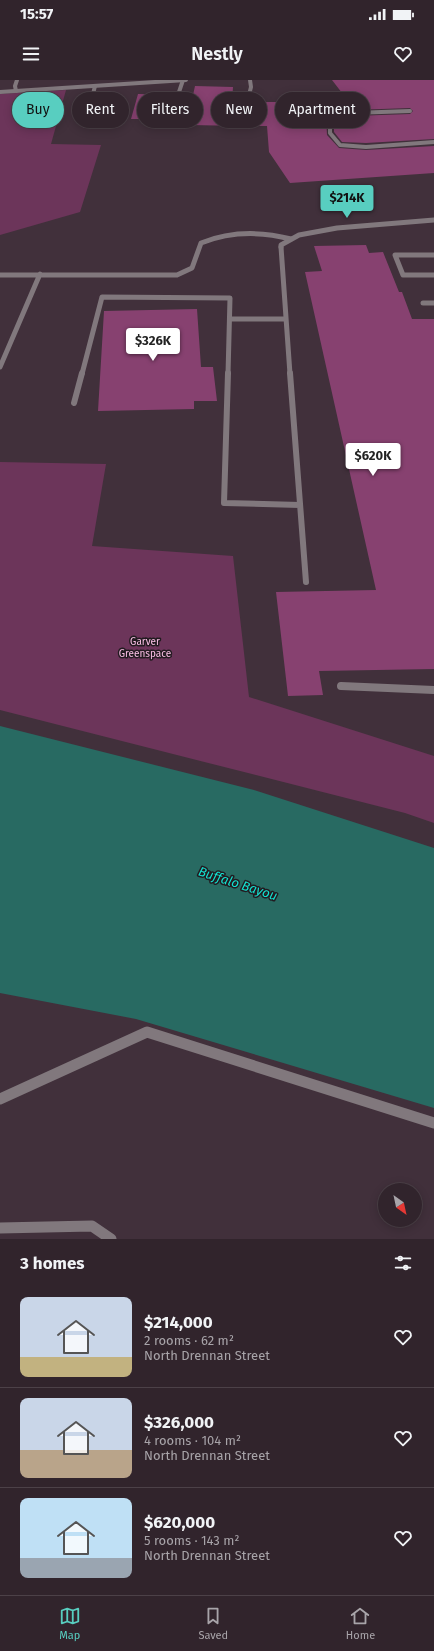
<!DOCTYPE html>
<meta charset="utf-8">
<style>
body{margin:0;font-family:"Fira Sans",sans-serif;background:#392c34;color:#f1f3f6;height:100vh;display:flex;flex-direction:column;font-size:15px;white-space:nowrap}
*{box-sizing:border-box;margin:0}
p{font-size:13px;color:#a8a4a9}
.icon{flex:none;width:22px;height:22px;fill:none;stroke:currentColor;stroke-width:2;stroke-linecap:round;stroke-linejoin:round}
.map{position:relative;height:1159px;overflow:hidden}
.details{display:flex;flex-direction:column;background:#31242c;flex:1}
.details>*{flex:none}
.top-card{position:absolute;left:12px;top:12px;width:410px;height:36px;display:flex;gap:8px}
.needle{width:26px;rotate:147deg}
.buttons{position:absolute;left:378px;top:1103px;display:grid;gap:8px}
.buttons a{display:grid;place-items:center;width:44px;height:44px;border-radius:50%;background:#31242c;box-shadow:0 2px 10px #0003,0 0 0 1px #4c4148;font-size:20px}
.price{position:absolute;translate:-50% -34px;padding:0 9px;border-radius:4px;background:#fff;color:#222;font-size:13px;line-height:26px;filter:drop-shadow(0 1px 2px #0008)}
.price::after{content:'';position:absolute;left:50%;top:24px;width:12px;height:9px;margin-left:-6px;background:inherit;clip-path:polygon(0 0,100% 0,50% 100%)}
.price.active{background:#58cec0;color:#111}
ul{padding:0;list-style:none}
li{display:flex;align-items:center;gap:12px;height:100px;padding:0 20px}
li+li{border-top:1px solid #4c4148}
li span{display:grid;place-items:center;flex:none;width:112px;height:80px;border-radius:8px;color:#555}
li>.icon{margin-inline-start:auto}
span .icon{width:48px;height:48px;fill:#fffc;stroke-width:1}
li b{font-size:17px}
h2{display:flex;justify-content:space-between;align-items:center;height:48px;padding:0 20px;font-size:17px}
.chip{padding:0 14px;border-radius:18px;background:#31242c;box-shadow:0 2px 10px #0003,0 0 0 1px #4c4148;font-size:14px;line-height:36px}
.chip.active{background:#58cec0;color:#111}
.status{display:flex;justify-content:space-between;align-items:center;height:28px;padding:0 20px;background:#31242c;direction:ltr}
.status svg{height:11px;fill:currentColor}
header{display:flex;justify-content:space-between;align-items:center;height:52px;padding:0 20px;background:#31242c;font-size:18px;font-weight:600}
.tabs{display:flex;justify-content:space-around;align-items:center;height:56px;border-top:1px solid #4c4148;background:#31242c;font-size:11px;color:#a8a4a9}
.tabs a{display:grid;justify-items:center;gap:2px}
.tabs .active{color:#58cec0}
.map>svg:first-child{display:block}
.green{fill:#6c355a}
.water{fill:#286a62}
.building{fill:#874170}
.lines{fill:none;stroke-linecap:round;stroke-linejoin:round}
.lane-far4{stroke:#81787d;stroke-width:4}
.lane-far3{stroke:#81787d;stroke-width:5}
.lane-far2{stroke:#81787d;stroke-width:6}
.lane-far1{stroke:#81787d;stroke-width:8}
.lane{stroke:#81787d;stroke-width:11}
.street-far1{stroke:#81787d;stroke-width:4}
.street{stroke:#81787d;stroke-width:5}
.labels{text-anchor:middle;stroke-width:3;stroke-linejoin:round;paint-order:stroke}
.park-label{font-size:10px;fill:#fcbfe6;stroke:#221b20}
.near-water-label{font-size:13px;font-style:italic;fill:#13e0cf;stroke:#221b20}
</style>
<div class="status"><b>15:57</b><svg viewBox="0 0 49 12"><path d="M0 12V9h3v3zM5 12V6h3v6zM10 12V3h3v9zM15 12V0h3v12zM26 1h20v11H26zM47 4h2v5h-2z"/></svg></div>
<header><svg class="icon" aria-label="menu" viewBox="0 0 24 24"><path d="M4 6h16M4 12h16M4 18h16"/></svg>Nestly<svg class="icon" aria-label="heart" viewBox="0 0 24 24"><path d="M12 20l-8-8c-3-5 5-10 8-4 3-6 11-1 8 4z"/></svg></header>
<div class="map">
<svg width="434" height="1159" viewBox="0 0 434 1159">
<rect width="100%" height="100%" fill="#41303b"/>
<!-- green -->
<path class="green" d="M66,10L51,64L101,65L80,132L0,155V14Z
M0,382L106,384L92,466L233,476L249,617L434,676V743L405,733L0,630Z"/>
<!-- water -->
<path class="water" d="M0,646L254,710L434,768V1028L136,939L0,913Z"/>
<!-- building -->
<path class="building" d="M332,0H434V59L366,63L342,62L334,52V39L353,36L410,34L413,31L410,28L353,30L330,33L326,36L327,55L339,68L366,70L434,66V93L290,103L269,72L267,46H249L251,22H349Z
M195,6L233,7L232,22H244L242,46L190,45L191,39H131L138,14L193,15Z
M366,165L369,173L383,172L399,212H402L412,239H434V589L319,591L323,615L288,616L276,512L376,510L305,192L322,191L314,166Z
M197,229L201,287H213L217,321H194V329L98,331L104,231Z"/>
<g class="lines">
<!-- lane-far4 -->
<path class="lane-far4" d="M16,11L15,6L17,0
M179,12L183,0
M410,31L353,33L330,36V53L340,65L366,67L434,62
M85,46L95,6
M245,47L247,23L251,7L250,0"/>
<!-- lane-far3 -->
<path class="lane-far3" d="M281,167L290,294
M434,175H395L403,195H434
M0,195H177L192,188L201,163C231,151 260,151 291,159
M423,223H434
M230,239H286
M0,287L40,194
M82,294L102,217L230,218L228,294"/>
<!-- lane-far2 -->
<path class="lane-far2" d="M228,293L224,423L300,425
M290,293L306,502
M74,323L82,293"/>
<!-- lane-far1 -->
<path class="lane-far1" d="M341,606L434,610"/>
<!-- lane -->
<path class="lane" d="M0,1019L147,952L434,1043
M0,1148L92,1146L111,1159"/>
<!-- street-far1 -->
<path class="street-far1" d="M0,12L186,0"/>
<!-- street -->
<path class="street" d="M281,167V165L299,155L337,148L434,140"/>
</g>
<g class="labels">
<!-- park labels -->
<g class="park-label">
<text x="145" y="565">Garver<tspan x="145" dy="12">Greenspace</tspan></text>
</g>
<!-- near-water labels -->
<g class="near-water-label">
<text transform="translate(238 803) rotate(18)" y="5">Buffalo Bayou</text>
</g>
</g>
</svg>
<div class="buttons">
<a><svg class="needle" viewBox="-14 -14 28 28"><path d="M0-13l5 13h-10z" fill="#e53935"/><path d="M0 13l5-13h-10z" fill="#a8a4a9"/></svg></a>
</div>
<b class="price active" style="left:347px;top:139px">$214K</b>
<b class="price" style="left:153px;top:282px">$326K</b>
<b class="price" style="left:373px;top:397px">$620K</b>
<div class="top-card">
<a class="chip active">Buy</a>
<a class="chip">Rent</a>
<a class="chip">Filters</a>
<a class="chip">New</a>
<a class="chip">Apartment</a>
</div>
</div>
<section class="details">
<h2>3 homes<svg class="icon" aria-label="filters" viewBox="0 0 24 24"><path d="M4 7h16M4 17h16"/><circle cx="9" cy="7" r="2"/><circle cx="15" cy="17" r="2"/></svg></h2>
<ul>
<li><span style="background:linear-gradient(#c9d6e8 75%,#c2b280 0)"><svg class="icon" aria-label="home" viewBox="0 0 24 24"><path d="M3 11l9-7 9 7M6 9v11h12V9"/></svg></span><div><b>$214,000</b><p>2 rooms · 62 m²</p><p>North Drennan Street</p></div><svg class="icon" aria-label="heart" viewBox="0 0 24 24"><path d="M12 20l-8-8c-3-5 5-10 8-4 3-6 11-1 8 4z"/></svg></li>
<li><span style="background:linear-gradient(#c9d6e8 65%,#b9a48a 0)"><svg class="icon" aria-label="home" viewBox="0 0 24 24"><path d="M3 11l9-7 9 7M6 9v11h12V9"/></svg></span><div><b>$326,000</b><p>4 rooms · 104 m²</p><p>North Drennan Street</p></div><svg class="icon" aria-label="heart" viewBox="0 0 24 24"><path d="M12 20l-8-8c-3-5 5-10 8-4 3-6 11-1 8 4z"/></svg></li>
<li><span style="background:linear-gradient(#bfe0f5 75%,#9aa5b1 0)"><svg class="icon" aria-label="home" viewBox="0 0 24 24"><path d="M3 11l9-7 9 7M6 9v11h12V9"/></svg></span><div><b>$620,000</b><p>5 rooms · 143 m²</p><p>North Drennan Street</p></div><svg class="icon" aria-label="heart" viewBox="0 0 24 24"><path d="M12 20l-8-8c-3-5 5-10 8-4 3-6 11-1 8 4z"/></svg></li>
</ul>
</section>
<nav class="tabs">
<a class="active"><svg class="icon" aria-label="map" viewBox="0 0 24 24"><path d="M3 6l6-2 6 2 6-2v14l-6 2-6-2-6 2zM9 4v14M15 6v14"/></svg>Map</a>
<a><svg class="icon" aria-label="saved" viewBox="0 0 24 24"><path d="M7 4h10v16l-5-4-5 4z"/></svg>Saved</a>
<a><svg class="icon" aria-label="home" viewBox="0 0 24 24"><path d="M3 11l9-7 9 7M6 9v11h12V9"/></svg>Home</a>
</nav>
